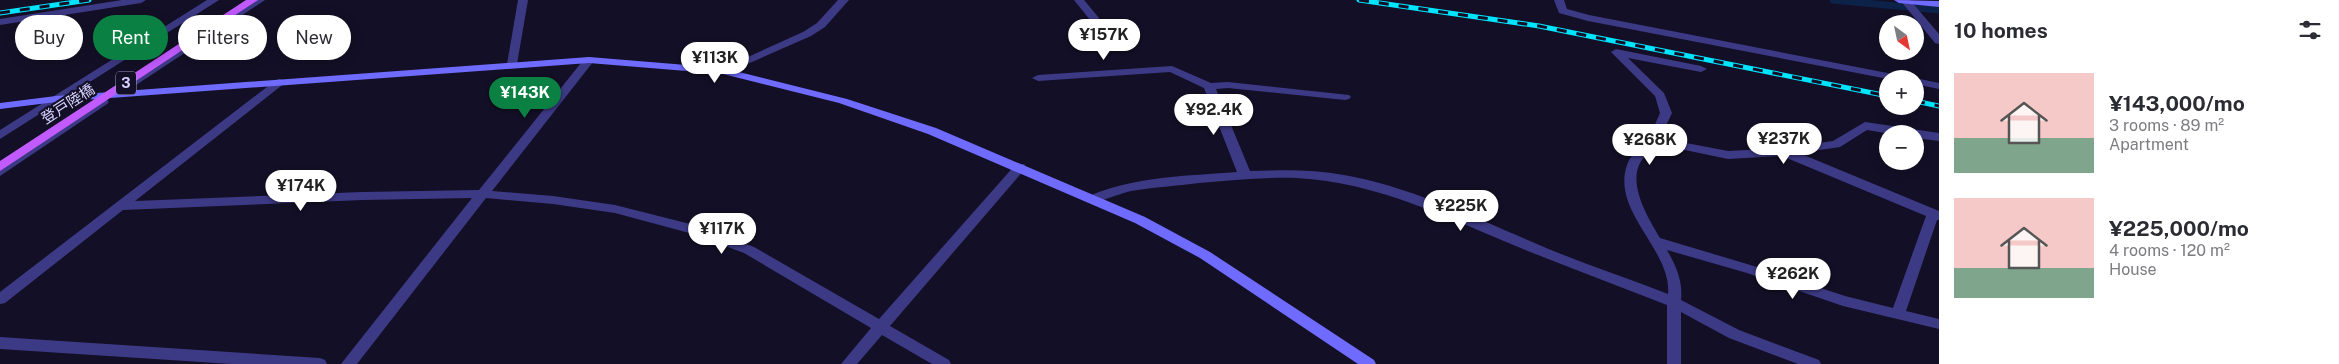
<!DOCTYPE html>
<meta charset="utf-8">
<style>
body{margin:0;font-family:"Public Sans","Noto Sans JP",sans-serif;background:#f2f2f3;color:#2b2b33;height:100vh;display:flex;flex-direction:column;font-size:19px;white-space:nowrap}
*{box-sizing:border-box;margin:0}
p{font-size:16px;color:#7c7c81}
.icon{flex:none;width:28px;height:28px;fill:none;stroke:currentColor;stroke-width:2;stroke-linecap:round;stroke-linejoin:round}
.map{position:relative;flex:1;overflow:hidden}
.panel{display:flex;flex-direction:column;background:#fff;width:400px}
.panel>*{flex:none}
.top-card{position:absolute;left:15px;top:15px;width:475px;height:45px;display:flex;gap:10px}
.needle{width:32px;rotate:147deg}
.controls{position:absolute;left:1879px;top:15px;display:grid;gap:10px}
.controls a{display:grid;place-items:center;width:45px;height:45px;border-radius:50%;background:#fff;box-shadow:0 2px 12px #0003;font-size:25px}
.price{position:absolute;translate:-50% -42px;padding:0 11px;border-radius:18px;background:#fff;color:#222;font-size:16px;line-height:32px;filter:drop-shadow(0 1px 2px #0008)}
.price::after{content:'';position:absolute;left:50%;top:30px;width:15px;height:11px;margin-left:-8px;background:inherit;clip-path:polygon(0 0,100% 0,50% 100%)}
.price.current{background:#0b8043;color:#fff}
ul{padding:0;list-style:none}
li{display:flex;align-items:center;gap:15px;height:125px;padding:0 15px}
li span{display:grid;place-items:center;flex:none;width:140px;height:100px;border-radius:0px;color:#555}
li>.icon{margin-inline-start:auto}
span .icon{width:60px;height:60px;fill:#fffc;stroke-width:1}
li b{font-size:21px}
h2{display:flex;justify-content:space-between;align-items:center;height:60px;padding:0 15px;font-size:21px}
.tag{padding:0 18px;border-radius:22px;background:#fff;box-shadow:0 2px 12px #0003;font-size:18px;line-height:45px}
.tag.current{background:#0b8043;color:#fff}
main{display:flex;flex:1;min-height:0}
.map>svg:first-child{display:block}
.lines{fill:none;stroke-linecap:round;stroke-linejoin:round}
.stream{stroke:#0c2248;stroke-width:7}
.street{fill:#3d3a85;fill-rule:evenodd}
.secondary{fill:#6f6bff;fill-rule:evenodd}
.primary{fill:#c25bff;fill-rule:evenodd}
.rail-casing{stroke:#00e5ff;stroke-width:5}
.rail{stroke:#130f26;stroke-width:3;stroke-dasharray:10;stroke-linecap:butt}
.labels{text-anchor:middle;stroke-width:4.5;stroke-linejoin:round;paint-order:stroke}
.shield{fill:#130f26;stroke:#9e99be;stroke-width:1}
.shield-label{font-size:14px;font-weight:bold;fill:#d9d4ff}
.street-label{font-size:15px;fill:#d9d4ff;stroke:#130f26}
</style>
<main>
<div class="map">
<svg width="1939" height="364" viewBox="0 0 1939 364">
<rect width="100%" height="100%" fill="#130f26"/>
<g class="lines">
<!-- stream -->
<path class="stream" d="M1833,0L1939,10"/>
<!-- street -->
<path class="street" d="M122,0H146L141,3L0,25V19Z
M207,0H219L0,139V130Z
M253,0H265L130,89H122L120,87Z
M518,0H528L517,64L512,67L507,64Z
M838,0H849L825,27L811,36L727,73H719L717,71L803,32L817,23Z
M1074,0H1084L1099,18L1098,20H1090Z
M1554,0H1564L1567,9L1589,15L1903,76L1908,79H1888L1588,21L1559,13Z
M1900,0H1910L1939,34V44L1935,43Z
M1616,49L1701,66L1707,69L1701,72L1628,58L1664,93L1672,113L1660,138L1728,151L1783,148L1833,141L1865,122L1939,133V141L1915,138V134H1891L1867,130L1840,147L1799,153L1939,211V220H1937L1906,311L1939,319V329L1843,306L1747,273L1667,250C1676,266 1683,281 1681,300L1739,330L1819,360L1821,364H1798L1729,338L1681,312V364H1667V305C1619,286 1570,268 1523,249C1450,219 1377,182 1297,178C1264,177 1231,180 1199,183C1177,186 1154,187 1131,191C1121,193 1096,204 1089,202L1087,199L1089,196C1135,176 1188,176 1237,172L1204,88L1170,72L1038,81L1032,78L1038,75L1172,66L1211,83L1228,82L1349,95L1351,97L1349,99L1345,100L1228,88L1216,89L1250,171C1281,170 1313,169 1344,175C1406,186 1472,216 1530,241C1575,261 1622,276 1668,294C1672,250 1611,212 1627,165C1630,155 1640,148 1646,141C1652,132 1656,122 1660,113L1655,96L1611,52ZM1656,144L1728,159L1782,156L1926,216L1893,308L1845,296L1757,267L1660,238C1649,219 1628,186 1640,163C1644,156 1651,151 1656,144Z
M589,57L593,58L594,60L593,62L492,191L553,196L615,205L702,227L754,247L879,319L1016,164H1024L1026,167L1024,170L890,326L949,360L951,364H932L882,335L857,364H841L871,328L744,253L693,234L615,213L553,204L486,198L357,364H341L472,198L362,200L123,210L5,303L0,304V292L276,80L280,79L286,82L135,201L362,192L479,190L585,58Z
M1915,78L1939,83V89L1915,84V79H1911Z
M103,99L107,100L109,102L107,104L0,176V166Z
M0,337L320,358L325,360L327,364H232L0,349Z"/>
<!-- secondary -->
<path class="secondary" d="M1894,0L1939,1V7L1899,3Z
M589,57L723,68L847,99L936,128L1145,217L1210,252L1374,360L1376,364H1358L1200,258L1135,223L928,134L839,103L723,74L589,63L56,102L0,109V103L56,96Z"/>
<!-- primary -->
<path class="primary" d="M246,0H258L0,171V161Z"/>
<defs>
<path id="rail" d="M1359,0L1539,26L1888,96
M0,13L89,0
M1915,101L1939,106"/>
</defs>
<!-- rail casing -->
<use href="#rail" class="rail-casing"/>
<!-- rail -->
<use href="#rail" class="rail"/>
</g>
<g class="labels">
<!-- shield labels -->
<rect class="shield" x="116" y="71.5" width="20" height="23" rx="4"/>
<g class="shield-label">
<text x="126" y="88">3</text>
</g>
<!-- street labels -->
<g class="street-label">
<text transform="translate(68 104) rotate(-33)" y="5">登戸陸橋</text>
</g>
</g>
</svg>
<div class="controls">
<a><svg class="needle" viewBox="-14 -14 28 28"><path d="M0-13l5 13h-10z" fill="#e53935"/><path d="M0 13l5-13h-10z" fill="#7c7c81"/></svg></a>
<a>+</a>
<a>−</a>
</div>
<b class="price" style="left:1104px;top:61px">¥157K</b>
<b class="price" style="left:715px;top:84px">¥113K</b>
<b class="price current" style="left:525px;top:119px">¥143K</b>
<b class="price" style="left:1214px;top:136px">¥92.4K</b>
<b class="price" style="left:1784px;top:165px">¥237K</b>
<b class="price" style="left:1650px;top:166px">¥268K</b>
<b class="price" style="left:301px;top:212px">¥174K</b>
<b class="price" style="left:1461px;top:232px">¥225K</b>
<b class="price" style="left:722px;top:255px">¥117K</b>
<b class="price" style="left:1793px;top:300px">¥262K</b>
<div class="top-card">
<a class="tag">Buy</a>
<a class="tag current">Rent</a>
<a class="tag">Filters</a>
<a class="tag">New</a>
</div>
</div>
<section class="panel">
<h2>10 homes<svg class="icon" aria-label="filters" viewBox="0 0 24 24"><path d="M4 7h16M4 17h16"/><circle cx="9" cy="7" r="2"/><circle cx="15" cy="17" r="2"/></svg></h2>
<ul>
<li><span style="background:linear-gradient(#f6c9c9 65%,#7fa58c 0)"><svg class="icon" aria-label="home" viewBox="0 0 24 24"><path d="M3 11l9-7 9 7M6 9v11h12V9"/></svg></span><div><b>¥143,000/mo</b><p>3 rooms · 89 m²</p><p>Apartment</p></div></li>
<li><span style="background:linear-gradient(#f6c9c9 70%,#7fa58c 0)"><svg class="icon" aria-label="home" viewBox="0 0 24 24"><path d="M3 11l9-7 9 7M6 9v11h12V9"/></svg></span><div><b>¥225,000/mo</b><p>4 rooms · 120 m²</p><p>House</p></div></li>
</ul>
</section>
</main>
